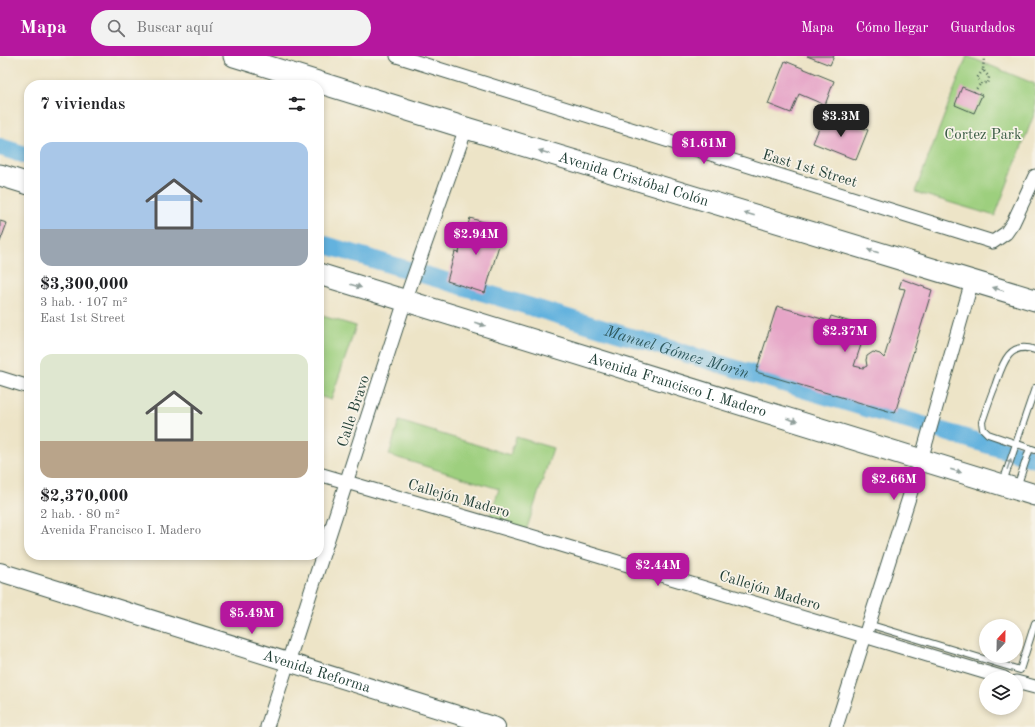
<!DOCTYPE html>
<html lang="es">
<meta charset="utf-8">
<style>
body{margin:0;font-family:"Old Standard TT",serif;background:#f2f2f2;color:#202124;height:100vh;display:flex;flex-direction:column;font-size:15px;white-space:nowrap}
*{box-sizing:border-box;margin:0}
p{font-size:13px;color:#757577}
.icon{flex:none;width:22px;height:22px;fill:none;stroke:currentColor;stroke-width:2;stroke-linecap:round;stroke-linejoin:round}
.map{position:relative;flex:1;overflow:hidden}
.side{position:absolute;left:24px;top:24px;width:300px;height:480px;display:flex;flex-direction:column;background:#fff;border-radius:16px;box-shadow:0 2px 6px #0003}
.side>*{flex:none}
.needle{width:26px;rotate:22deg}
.fabs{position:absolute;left:979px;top:563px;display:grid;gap:8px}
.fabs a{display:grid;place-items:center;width:44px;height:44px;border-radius:50%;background:#fff;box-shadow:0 2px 6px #0003;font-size:20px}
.price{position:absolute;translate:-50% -34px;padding:0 9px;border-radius:8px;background:#b5179e;color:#fff;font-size:13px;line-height:26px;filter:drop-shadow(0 1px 2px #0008)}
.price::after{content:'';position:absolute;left:50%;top:24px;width:12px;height:9px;margin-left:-6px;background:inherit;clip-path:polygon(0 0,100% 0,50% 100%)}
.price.on{background:#222;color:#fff}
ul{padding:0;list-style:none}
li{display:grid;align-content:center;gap:8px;height:212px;padding:0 16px}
li span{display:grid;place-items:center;height:124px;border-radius:12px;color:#555}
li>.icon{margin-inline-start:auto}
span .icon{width:72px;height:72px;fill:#fffc;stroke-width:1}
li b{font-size:17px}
h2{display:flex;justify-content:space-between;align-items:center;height:48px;padding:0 16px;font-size:17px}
header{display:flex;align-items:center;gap:24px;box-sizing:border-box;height:56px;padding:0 20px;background:#b5179e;color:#fff}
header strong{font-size:19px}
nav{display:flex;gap:22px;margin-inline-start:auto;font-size:14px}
.search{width:280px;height:36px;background:#f2f2f2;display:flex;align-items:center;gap:10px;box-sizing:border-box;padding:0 14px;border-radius:22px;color:#757577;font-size:15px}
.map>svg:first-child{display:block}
.green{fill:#9dcf7e;stroke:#5e8659}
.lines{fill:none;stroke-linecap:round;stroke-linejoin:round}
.canal{stroke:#64b2de;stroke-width:18}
.building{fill:#e6a5c7}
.lane-casing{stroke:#3e564a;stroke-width:8}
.street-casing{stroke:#3e564a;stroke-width:15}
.secondary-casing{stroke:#3e564a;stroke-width:20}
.primary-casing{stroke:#3e564a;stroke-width:23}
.path{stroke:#3e564a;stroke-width:2.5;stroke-dasharray:1 3;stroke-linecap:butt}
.lane{stroke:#fff;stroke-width:6}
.street{stroke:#fff;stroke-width:13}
.secondary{stroke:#fff;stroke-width:18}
.primary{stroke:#fff;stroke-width:21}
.oneway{fill:#8f9e9a}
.labels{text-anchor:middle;stroke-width:3.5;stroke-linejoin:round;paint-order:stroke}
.park-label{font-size:15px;fill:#385a43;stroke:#f7f3e8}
.street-label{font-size:15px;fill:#1f3d34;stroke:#f7f3e8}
.water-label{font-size:16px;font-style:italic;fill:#305a5e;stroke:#f7f3e8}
</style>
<header>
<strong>Mapa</strong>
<div class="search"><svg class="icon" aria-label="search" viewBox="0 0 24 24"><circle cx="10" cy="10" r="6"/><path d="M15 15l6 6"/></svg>Buscar aquí</div>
<nav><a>Mapa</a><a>Cómo llegar</a><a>Guardados</a></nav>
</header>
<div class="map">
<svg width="1035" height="671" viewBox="0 0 1035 671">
<rect width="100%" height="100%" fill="#f7f3e8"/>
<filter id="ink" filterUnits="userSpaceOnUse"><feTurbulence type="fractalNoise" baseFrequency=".025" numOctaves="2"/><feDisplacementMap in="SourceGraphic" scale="8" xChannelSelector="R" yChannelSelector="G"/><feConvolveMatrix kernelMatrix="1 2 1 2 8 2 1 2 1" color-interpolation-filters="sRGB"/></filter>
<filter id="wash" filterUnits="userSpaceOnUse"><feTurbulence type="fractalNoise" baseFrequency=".012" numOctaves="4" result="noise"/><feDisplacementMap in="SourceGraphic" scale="16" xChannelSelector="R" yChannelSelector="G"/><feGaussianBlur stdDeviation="0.9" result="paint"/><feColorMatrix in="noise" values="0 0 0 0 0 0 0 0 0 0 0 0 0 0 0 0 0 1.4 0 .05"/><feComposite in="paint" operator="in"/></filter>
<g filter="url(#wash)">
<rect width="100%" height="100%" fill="#ede4c7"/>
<!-- green -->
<path class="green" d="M967,0L1035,28V56L995,160L915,136Z
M319,259L356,270L331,344L319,340Z
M399,365L510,399L516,381L553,392L526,475L489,463L499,433L389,399Z"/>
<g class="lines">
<!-- canal -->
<g class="canal">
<path d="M0,91L29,100"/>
<path id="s1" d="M319,187L1035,403"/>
</g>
</g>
<g id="blocks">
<!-- building -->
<path class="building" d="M807,0H834L830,9Z
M785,5L834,25L825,49L799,38L791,57L768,48Z
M962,31L982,39L974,57L955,49Z
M838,62L868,74L856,104L813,87L823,63L835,68Z
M470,162L504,172L485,237L447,225L455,196L459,197L462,184L467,185L471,173L467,172Z
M0,165L7,167L0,186Z
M902,223L932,234L895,357L756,316L777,250L829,265L831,260L867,271L854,310L863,312L867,310L866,304L867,300L873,296L880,298L884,302L905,233L899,232Z"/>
</g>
</g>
<g filter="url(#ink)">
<use href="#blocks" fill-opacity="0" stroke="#3e564a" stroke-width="1"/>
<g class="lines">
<defs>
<path id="lane" d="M1035,294C1008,284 1002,310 995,330C990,342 986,354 982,366L983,373L988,378L1035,394
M1003,426L1035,332
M1017,431L1030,392
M868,568L1020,614L1035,567"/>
<path id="street" d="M397,0L993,186L1006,177L1013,167L1035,120
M0,322L29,331
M319,418L558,488L1004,622
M1016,626L1035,631
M267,671L405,245L466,72
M836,671L921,404L972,225"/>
<g id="secondary">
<path id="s2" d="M0,516L496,671"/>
</g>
<g id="primary">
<path id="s3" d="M234,0L466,72L1035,244"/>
<path d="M0,119L29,128"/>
<path id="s4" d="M319,218L1035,439"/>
</g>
</defs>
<!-- lane casing -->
<use href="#lane" class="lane-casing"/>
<!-- street casing -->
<use href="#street" class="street-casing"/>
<!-- secondary casing -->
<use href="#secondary" class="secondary-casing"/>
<!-- primary casing -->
<use href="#primary" class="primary-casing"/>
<!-- path -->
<path class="path" d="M983,14L977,22L981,27H988L989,21L983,14L984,2
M974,36L981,27"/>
<!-- lane -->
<use href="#lane" class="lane"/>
<!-- street -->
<use href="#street" class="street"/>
<!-- secondary -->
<use href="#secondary" class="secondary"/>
<!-- primary -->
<use href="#primary" class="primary"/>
</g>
<!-- one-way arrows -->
<defs><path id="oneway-solid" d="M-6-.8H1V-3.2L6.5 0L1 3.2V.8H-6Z"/></defs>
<g class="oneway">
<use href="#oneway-solid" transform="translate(544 96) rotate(-163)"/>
<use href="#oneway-solid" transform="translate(749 158) rotate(-163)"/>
<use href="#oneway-solid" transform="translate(873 195) rotate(-163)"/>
<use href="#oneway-solid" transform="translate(356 230) rotate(17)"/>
<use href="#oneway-solid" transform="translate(998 233) rotate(-163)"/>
<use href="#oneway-solid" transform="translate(480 268) rotate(17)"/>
<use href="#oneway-solid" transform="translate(792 364) rotate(17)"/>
<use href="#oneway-solid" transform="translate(1009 408) rotate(-71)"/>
<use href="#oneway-solid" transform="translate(956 415) rotate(17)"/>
</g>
</g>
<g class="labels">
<!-- park labels -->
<g class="park-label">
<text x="983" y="83">Cortez Park</text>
</g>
<!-- street labels -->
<g class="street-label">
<text transform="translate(810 112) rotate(17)" y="5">East 1st Street</text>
<text dy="5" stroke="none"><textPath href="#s3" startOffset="418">Avenida Cristóbal Colón</textPath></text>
<text dy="5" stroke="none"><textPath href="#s4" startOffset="375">Avenida Francisco I. Madero</textPath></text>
<text transform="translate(353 355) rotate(-72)" y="5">Calle Bravo</text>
<text transform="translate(459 442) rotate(16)" y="5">Callejón Madero</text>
<text transform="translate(770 534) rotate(17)" y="5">Callejón Madero</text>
<text dy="5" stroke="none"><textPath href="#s2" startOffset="332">Avenida Reforma</textPath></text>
</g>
<!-- water labels -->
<g class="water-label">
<text dy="6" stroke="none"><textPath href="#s1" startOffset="374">Manuel Gómez Morin</textPath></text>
</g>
</g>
</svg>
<div class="fabs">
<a><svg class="needle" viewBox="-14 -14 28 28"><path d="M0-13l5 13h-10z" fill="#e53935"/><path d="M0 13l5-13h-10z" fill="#757577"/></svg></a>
<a><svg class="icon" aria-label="layers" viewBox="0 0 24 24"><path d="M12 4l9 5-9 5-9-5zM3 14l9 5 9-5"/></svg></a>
</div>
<b class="price on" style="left:841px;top:82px">$3.3M</b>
<b class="price" style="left:704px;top:109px">$1.61M</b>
<b class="price" style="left:476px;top:200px">$2.94M</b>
<b class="price" style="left:845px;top:297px">$2.37M</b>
<b class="price" style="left:894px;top:445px">$2.66M</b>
<b class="price" style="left:658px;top:531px">$2.44M</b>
<b class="price" style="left:252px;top:579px">$5.49M</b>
<section class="side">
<h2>7 viviendas<svg class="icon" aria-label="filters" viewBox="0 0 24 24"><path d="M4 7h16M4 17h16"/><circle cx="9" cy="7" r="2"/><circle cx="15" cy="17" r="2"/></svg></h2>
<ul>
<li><span style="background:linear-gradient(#a9c7e8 70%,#9aa5b1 0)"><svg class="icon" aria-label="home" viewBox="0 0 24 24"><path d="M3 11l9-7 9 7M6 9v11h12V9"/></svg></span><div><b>$3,300,000</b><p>3 hab. · 107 m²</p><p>East 1st Street</p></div></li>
<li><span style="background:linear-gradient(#dfe7d0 70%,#b9a48a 0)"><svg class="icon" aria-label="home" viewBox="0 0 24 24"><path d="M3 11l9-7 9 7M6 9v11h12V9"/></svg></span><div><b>$2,370,000</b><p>2 hab. · 80 m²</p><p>Avenida Francisco I. Madero</p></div></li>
</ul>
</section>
</div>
